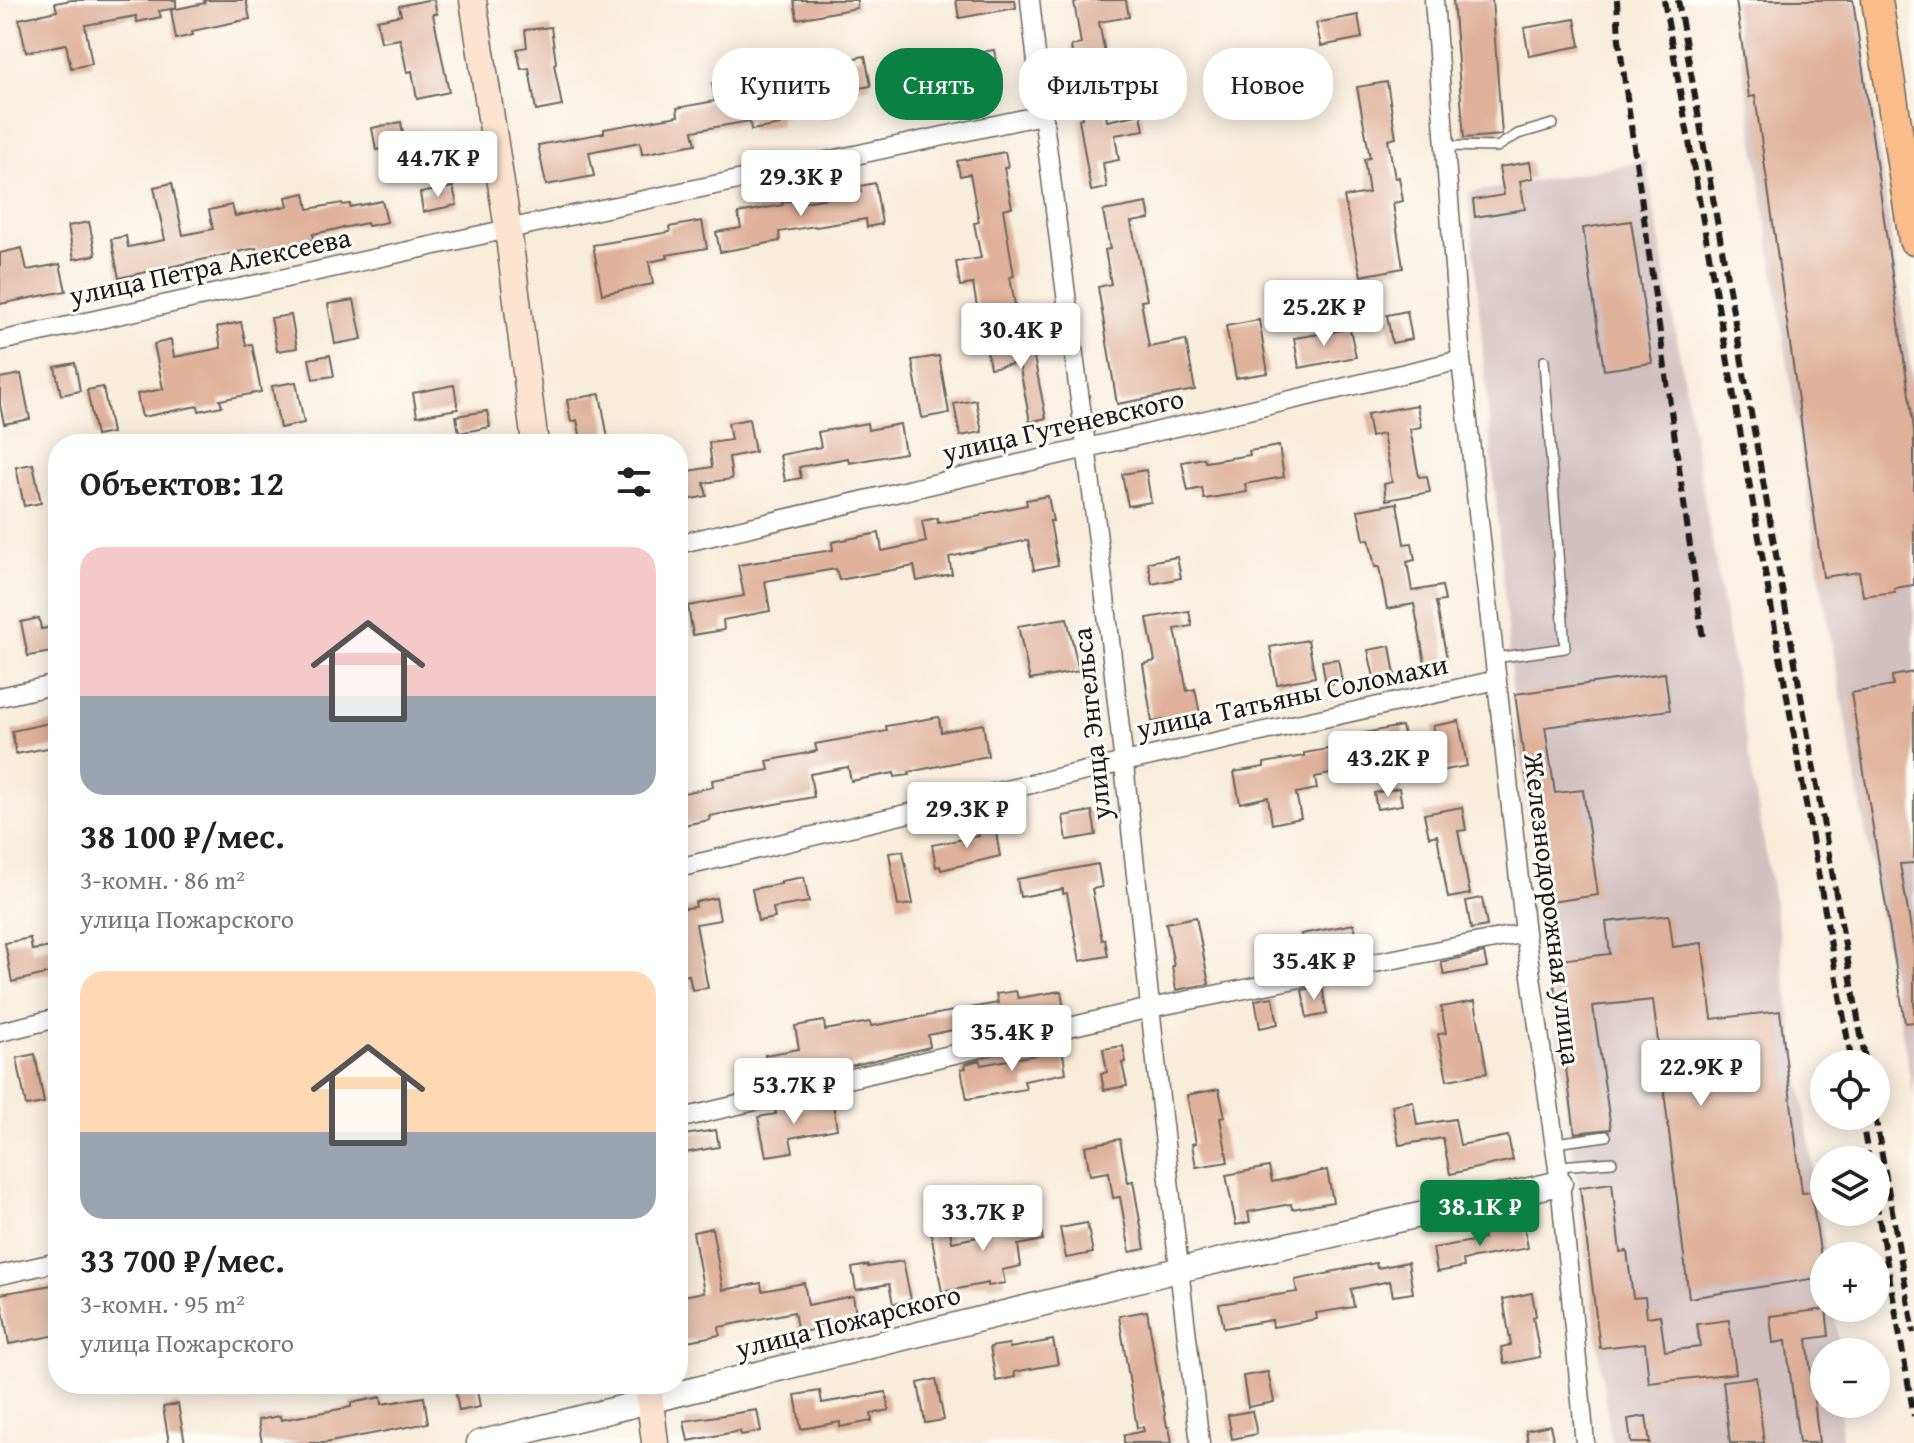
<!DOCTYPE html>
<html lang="ru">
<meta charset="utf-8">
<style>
body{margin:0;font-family:"Gentium Book Plus",serif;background:#f6f6f6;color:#222;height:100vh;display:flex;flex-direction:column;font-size:30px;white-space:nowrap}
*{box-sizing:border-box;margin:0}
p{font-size:26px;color:#767676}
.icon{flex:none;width:44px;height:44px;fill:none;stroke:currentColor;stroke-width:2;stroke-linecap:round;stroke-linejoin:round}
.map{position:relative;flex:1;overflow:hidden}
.panel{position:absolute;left:48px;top:434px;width:640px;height:960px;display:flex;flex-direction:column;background:#fff;border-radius:32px;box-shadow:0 4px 20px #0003}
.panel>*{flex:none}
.guide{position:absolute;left:712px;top:48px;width:760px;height:72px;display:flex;gap:16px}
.fabs{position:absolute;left:1810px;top:1050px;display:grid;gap:16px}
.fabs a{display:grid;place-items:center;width:80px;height:80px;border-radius:50%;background:#fff;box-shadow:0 4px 20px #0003;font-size:40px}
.price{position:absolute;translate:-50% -68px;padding:0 18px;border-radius:8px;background:#fff;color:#222;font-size:26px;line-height:52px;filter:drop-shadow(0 2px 4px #0008)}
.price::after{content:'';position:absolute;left:50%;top:48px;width:24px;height:18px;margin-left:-12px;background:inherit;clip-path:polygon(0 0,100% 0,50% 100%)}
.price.selected{background:#0b8043;color:#fff}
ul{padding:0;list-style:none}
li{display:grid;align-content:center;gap:16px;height:424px;padding:0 32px}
li span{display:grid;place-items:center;height:248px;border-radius:24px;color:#555}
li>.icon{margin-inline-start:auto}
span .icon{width:144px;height:144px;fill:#fffc;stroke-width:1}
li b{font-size:34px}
h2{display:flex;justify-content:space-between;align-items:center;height:96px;padding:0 32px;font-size:34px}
.tag{padding:0 28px;border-radius:32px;background:#fff;box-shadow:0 4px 20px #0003;font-size:28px;line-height:72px}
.tag.selected{background:#0b8043;color:#fff}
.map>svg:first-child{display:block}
.industrial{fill:#d2bfc0}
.building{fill:#dfb19a}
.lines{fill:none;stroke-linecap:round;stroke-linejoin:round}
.service-casing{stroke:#69655e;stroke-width:12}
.minor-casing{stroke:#69655e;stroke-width:21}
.tertiary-casing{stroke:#69655e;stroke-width:27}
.secondary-casing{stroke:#69655e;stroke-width:29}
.primary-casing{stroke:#69655e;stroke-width:33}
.service{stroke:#fff;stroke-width:9}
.minor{stroke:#fff;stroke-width:18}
.tertiary{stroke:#fff;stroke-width:24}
.secondary{stroke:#fde4d0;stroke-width:26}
.primary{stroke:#f9bc8a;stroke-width:30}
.rail{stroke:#1c1c1c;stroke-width:6;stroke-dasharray:12 6;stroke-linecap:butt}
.labels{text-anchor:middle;stroke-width:6;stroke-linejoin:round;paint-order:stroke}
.street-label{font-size:28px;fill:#1c1c1c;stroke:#fdfcf7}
</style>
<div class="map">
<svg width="1914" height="1443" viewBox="0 0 1914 1443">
<rect width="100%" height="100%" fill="#fdfcf7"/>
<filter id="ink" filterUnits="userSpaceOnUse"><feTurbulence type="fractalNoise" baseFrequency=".0125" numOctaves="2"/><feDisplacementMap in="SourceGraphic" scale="16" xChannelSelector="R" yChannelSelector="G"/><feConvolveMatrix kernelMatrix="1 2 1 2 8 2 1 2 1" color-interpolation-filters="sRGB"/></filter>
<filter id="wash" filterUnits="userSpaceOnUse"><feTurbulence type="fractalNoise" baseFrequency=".006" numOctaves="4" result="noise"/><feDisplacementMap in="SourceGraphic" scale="32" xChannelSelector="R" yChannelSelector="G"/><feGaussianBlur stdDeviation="1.8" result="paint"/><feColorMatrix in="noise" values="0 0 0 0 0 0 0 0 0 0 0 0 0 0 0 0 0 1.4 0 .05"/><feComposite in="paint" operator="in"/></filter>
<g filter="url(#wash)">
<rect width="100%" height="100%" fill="#f8ecda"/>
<!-- industrial -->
<path class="industrial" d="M1733,0H1857L1914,393V1098L1820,579Z
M1646,161L1772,889L1826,1256H1824V1308H1834L1838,1337V1352H1824V1404H1840L1842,1443H1611L1512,685L1469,193Z"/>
<g id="blocks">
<!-- building -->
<path class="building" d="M72,0H176V8L159,11L161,17L137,22L136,16L85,25L92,64L71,68L66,44L26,52L19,19L57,11L55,3Z
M204,0H246L250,19L192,31L193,35L176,39L171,10L205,3Z
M427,0H434L437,14H433L449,92L417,99L412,71L407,72L400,39L381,42L377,20L401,15L399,6Z
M794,0H857V8L797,19Z
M956,0H1015L1016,8L959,18Z
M1083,0H1126L1129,17L1099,22L1110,80L1103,81L1104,90H1102L1107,121L1141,114L1144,130L1115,135L1119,160L1103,163L1107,188L1091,191L1079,119L1082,118L1071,46L1081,44L1074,2Z
M1453,0H1492L1502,135L1464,138Z
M1736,0H1853L1914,430V585L1894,588L1895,592L1863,596L1859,572L1823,577L1755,96L1749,97Z
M1358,15L1362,38L1321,46L1316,23Z
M1575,19L1580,46L1529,56L1524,28Z
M551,27L556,63L554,64L562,106L536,111L529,68L521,69L517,49L527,47L525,30Z
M994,50L1001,87L966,93L959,56Z
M865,56L871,86L836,92L840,115L822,119L820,110L780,117L781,125L751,130L750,121L693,131L696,144L642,154L640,142L589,152L594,176L546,185L538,145L604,133V129L678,116L677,108L715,101L712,83L727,80L728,86L756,81L760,99L791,93L789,78L852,67L850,59Z
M922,69L927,98L906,102L901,72Z
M1387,82L1396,138L1388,140L1395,178L1399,177L1403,201L1393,203L1403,268L1361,276L1344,197L1369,193L1364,159L1370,158L1357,87Z
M401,122L405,144L376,150L372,128Z
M461,137L465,154L419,163L415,146Z
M1005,152L1008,167L1004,168L1012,207L1003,209L1014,276L1010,277L1015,305L978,312L973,284L960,286L956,262L981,258L974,223L979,222L970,174L960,176L957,161Z
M1530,162L1533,178L1520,181L1525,209L1475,217L1473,200L1504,195L1499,167Z
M172,183L183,235L213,229L209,210L232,205L235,216L288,206L286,197L305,193L308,209L342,203L343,205L350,204V207L382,201L387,222L368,226L367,223L313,234L314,240L257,251L256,248L119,278L111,239L126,236L128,247L165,240L154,187Z
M875,183L882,224L867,227L866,219L816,227L815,226L779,232L780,241L720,252L716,232L741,228L738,213L783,205L782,202L804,198L805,202L861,192L860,186Z
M453,187L457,205L423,212L420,193Z
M1147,203L1150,219L1131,222L1147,300L1141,301L1149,347L1186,340L1195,390L1117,404L1098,287L1111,284L1105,250L1110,249L1103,211Z
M702,221L707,248L667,255L668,258L649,262L653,284L602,294L593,245L670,232L669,227Z
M1631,221L1652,363L1604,370L1583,228Z
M89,222L96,255L74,259L68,226Z
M22,248L27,270L60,264L66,291L0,304V253Z
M1378,291L1381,309L1363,312L1359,295Z
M354,300L362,339L335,344L328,304Z
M1407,311L1412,339L1392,343L1387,315Z
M291,315L297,348L277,351L271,318Z
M1259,320L1268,373L1236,378L1226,326Z
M241,322L246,345L252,344L261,392L220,400L222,406L199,411L198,406L142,417L137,394L163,389L154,344L171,340L174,357L221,348L217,327Z
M1350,329L1356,357L1299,368L1294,338Z
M1030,337L1046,418L1030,422L1019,363L990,368L986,345Z
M330,355L334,376L313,379L309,359Z
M939,356L949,413L922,418L912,360Z
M75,363L80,391L61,395L55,367Z
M21,374L30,419L4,424L0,405V378Z
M296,382L304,423L280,428L272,386Z
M454,385L458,409L417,416L413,393Z
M103,387L112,433L96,436L87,390Z
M600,394L609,444H582L577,420L571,422L567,400Z
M976,400L982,432L960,436L954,404Z
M1417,405L1421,427L1410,429L1419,477L1427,476L1430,492L1386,500L1384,484L1392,482L1383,434L1371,437L1367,414Z
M487,411L490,427L459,433L456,416Z
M749,419L755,452L729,457L732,479L704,483L707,496L678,502V473L712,467L709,443L731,440L728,423Z
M867,423L868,430L900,424L905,453L849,463L848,458L799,467L801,478L785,481L780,455L821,447L818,432Z
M1279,446L1284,477L1245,484L1247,492L1204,499L1202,488L1188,491L1182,462L1204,458L1205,462L1250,455L1249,451Z
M33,464L41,503L24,506L16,467Z
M1146,470L1151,502L1128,506L1122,474Z
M1048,496L1053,521H1050L1058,565L1034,570L1028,540L949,557L952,574L917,581L914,566L839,580L836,569L765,581L770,611L723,620L724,630L693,635L688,606L744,596L738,565L833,550L832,542L879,533L882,551L926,542L922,521L937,518L938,523L981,516V514L1027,505L1026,500Z
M1397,503L1404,544L1412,543L1415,560L1407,562L1412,591L1442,586L1445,601L1436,602L1447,659L1425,663L1414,604L1387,609L1379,567H1375L1369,539L1364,540L1358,510Z
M1177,557L1181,578L1152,584L1148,562Z
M1189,611L1192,626L1175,629L1187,691L1195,689L1200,714L1152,722L1143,664L1155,661L1147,618Z
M39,618L41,629L58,626V651L28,656L21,622Z
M1067,618L1079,671L1030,680L1018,626Z
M1308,640L1315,677L1277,684L1270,647Z
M1390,646L1395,675L1374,678L1368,650Z
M1338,659L1342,682L1326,685L1322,661Z
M1914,672V863L1900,864L1914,947V1022L1905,1023L1851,693L1893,686L1892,676Z
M1665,673L1670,710L1545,727L1555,793L1583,790L1598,895L1544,903L1515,694Z
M939,717L941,732L983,724L988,756L909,772L910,775L895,777L894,773L851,781L848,767L810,774L814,797L709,816L710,820L678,826V794L713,787L712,780L769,770L767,761L817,751L815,744L887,731L886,726Z
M58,721V746L16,754L12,731Z
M1459,721L1467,766L1385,781L1380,748L1351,753L1348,736L1402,726L1408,758L1438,752L1433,726Z
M1346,746L1351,770L1315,777L1317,789L1296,793L1301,818L1272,824L1268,797L1240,803L1234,772L1264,767V763L1304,756V753Z
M1399,788L1402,805L1377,809L1374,793Z
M1462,807L1466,830L1458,831L1470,894L1448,898L1437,835L1429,837L1424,814Z
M1092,811L1096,835L1067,840L1063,816Z
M995,827L1000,856L941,870L940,866L936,867L932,845L979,836L978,830Z
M903,851L913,904L898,906L889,853Z
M1098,864L1102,887L1092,889L1102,940L1105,939L1108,956L1080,961L1067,893L1063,894V889L1020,897L1017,879Z
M804,877L809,902L773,908L775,918L758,921L752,889L781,884V881Z
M716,898L720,920L696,924L708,988L692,990L689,975L678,977V909L696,907L695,902Z
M1482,898L1487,926L1471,929L1466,901Z
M1669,915L1673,947L1702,943L1712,1019L1780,1011L1802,1193L1811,1192L1824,1277L1689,1298L1653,1000L1593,1006L1611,1129L1575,1133L1551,961L1610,954L1606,922Z
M1196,917L1209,984L1176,990L1172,966H1174L1166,923Z
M1354,924L1359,954L1307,964L1301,934Z
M30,938L32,950L58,946V971L12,982L5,943Z
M1484,953L1487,967L1444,975L1441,962Z
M1322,986L1327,1014L1307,1018L1302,990Z
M1016,991L1018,998L1061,991L1065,1016L976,1035V1037L960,1040L958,1029L928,1035L930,1047L770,1085L765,1055L799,1049L795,1026L824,1021L825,1030L870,1022L871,1026L998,1003L996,994Z
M1273,997L1278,1024L1260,1028L1255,1000Z
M1475,1001L1487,1073L1447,1080L1438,1034L1446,1033L1441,1007Z
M1061,1041L1066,1073L1024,1081L1026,1089L967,1099L961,1069L966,1068L965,1064L980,1060L981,1065L1046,1053L1045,1045Z
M1123,1046L1126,1062L1122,1063L1127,1086L1104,1090L1101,1074L1107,1072L1103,1049Z
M35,1054L44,1103L26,1106L17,1058Z
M1219,1089L1225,1117L1220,1118L1228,1162L1196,1167L1192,1144L1196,1143L1187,1095Z
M1413,1101L1417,1125L1455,1119L1460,1145L1508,1136L1513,1160L1450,1174L1443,1138L1399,1145L1392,1105Z
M833,1103L837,1129L790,1138L793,1152L766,1156L758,1117L776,1114L775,1109L795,1104L796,1110Z
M716,1130L719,1147L678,1154V1136Z
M1120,1139L1128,1182L1133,1181L1145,1249L1130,1252L1120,1197L1113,1198L1109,1172L1090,1175L1085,1146Z
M1269,1167L1272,1182L1327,1170L1333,1202L1292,1209L1291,1204L1248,1212L1250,1222L1236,1225L1226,1175Z
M1612,1183L1620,1252L1627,1251L1633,1298L1645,1297L1647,1317L1660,1315L1665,1351L1700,1347L1697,1324L1729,1320L1736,1373L1649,1383L1645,1343L1600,1348L1580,1187Z
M1036,1204L1043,1240L1018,1245L1021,1266L1002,1270L1005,1283L988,1286V1283L942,1292L930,1228L949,1225L952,1242L1019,1229L1015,1207Z
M1087,1223L1093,1253L1066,1258L1060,1228Z
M1524,1226L1528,1248L1463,1260L1464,1267L1437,1272L1433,1248L1484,1239L1483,1234Z
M712,1228L723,1290L761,1283L762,1291L804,1283L808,1305L853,1296L857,1319L812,1327V1330L798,1333L794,1312L719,1327L720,1335L681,1342L678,1326V1297L704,1292L693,1232Z
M903,1261L911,1300L893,1304L889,1284L856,1290L852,1268L868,1265V1267Z
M1408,1262L1413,1293L1393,1296L1390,1281L1351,1289L1354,1307L1316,1313L1317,1319L1273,1327L1272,1320L1224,1328L1219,1304L1297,1292L1295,1280L1331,1273L1330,1272L1376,1263L1377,1268Z
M58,1284V1335L9,1344L0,1294Z
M1532,1293L1536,1316L1533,1317L1540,1357L1504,1364L1501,1347L1511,1345L1503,1299Z
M1826,1309L1829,1336L1807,1339L1819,1443H1799L1786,1341L1773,1343L1770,1316Z
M1147,1311L1167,1427H1169L1172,1443H1124V1435L1144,1431L1143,1427L1137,1428L1119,1316Z
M1053,1340L1058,1364L1014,1372L1015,1377L996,1381L990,1347L1009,1344L1010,1348Z
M1268,1372L1274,1402L1248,1407L1243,1376Z
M1756,1377L1764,1443H1730L1723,1381Z
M936,1379L944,1420L925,1423L918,1383Z
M454,1384H476L480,1407L459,1411Z
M820,1391L822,1403L886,1392L889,1410L871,1414L872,1421L840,1427V1422L801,1429L795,1395Z
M381,1397L382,1404L424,1397L428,1423L325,1443H262L258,1420L280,1416L281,1420L351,1407V1403Z
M178,1404L185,1443H169L163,1407Z
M757,1410L761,1431L741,1435L740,1431L688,1441L684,1421Z
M1252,1411L1257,1434L1232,1439L1228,1415Z
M1646,1416L1650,1443H1631L1628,1419Z
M1550,1425L1554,1443H1528L1526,1430Z"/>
</g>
</g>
<g filter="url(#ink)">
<use href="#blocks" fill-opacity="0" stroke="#69655e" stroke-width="2"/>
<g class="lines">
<defs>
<path id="service" d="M1445,146L1497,147L1518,134L1553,124
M1495,658L1565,648L1544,361
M1555,1143L1606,1136
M1558,1166L1612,1162"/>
<path id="minor" d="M1030,0C1052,208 1084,415 1108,623C1140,896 1165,1170 1200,1443
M1434,0L1461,360L1525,933L1560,1183L1585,1443
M0,341L508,229L1042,115
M678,544L1461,360
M0,697L58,684
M678,868L1124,762L1497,680
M0,1032L58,1018
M678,1119L1150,1008L1525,933
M0,1275L58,1262"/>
<path id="tertiary" d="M479,1443L1178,1270L1560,1183"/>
<path id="secondary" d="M473,0L508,229L535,444
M648,1384L655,1443"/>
<path id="primary" d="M1877,0L1914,240"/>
</defs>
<!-- service casing -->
<use href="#service" class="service-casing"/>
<!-- minor casing -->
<use href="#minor" class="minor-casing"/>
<!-- tertiary casing -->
<use href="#tertiary" class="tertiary-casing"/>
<!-- secondary casing -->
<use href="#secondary" class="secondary-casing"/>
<!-- primary casing -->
<use href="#primary" class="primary-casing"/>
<!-- service -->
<use href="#service" class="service"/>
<!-- minor -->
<use href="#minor" class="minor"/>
<!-- tertiary -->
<use href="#tertiary" class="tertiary"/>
<!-- secondary -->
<use href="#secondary" class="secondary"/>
<!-- primary -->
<use href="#primary" class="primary"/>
<!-- rail -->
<path class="rail" d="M1617,0L1619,40L1703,639
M1664,0L1852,1064
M1678,0L1866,1064
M1861,1116L1869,1160
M1875,1116L1914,1333
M1876,1201L1914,1416"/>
</g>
</g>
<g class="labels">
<!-- street labels -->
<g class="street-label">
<text transform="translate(210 266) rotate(-12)" y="10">улица Петра Алексеева</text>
<text transform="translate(1063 425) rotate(-13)" y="10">улица Гутеневского</text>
<text transform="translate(1292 696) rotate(-12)" y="10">улица Татьяны Соломахи</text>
<text transform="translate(1091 724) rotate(-96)" y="10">улица Энгельса</text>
<text transform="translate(1553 909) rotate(83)" y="10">Железнодорожная улица</text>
<text transform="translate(848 1321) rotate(-14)" y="10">улица Пожарского</text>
</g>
</g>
</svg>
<div class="fabs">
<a><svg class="icon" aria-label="locate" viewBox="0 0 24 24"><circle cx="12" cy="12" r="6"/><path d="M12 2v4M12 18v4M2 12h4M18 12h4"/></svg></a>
<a><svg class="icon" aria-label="layers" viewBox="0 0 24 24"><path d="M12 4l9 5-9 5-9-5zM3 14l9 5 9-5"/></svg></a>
<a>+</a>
<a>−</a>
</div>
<b class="price" style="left:438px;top:199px">44.7K ₽</b>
<b class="price" style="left:801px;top:218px">29.3K ₽</b>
<b class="price" style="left:1324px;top:348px">25.2K ₽</b>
<b class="price" style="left:1021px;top:371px">30.4K ₽</b>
<b class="price" style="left:1388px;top:799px">43.2K ₽</b>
<b class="price" style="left:967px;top:850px">29.3K ₽</b>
<b class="price" style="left:1314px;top:1002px">35.4K ₽</b>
<b class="price" style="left:1012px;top:1073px">35.4K ₽</b>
<b class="price" style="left:1701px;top:1108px">22.9K ₽</b>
<b class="price" style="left:794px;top:1126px">53.7K ₽</b>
<b class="price selected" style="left:1480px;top:1248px">38.1K ₽</b>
<b class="price" style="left:983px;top:1253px">33.7K ₽</b>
<div class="guide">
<a class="tag">Купить</a>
<a class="tag selected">Снять</a>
<a class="tag">Фильтры</a>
<a class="tag">Новое</a>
</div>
<section class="panel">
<h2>Объектов: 12<svg class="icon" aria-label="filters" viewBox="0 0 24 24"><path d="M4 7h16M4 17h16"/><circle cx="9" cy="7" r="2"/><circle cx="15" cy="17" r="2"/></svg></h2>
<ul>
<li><span style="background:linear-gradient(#f6c9c9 60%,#9aa5b1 0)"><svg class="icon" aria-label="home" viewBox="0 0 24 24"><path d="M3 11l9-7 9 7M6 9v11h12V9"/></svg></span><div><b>38 100 ₽/мес.</b><p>3-комн. · 86 m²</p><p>улица Пожарского</p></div></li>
<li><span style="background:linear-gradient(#ffd9b3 65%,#9aa5b1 0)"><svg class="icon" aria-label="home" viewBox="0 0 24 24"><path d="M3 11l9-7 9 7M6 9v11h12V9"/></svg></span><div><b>33 700 ₽/мес.</b><p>3-комн. · 95 m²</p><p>улица Пожарского</p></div></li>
</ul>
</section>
</div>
